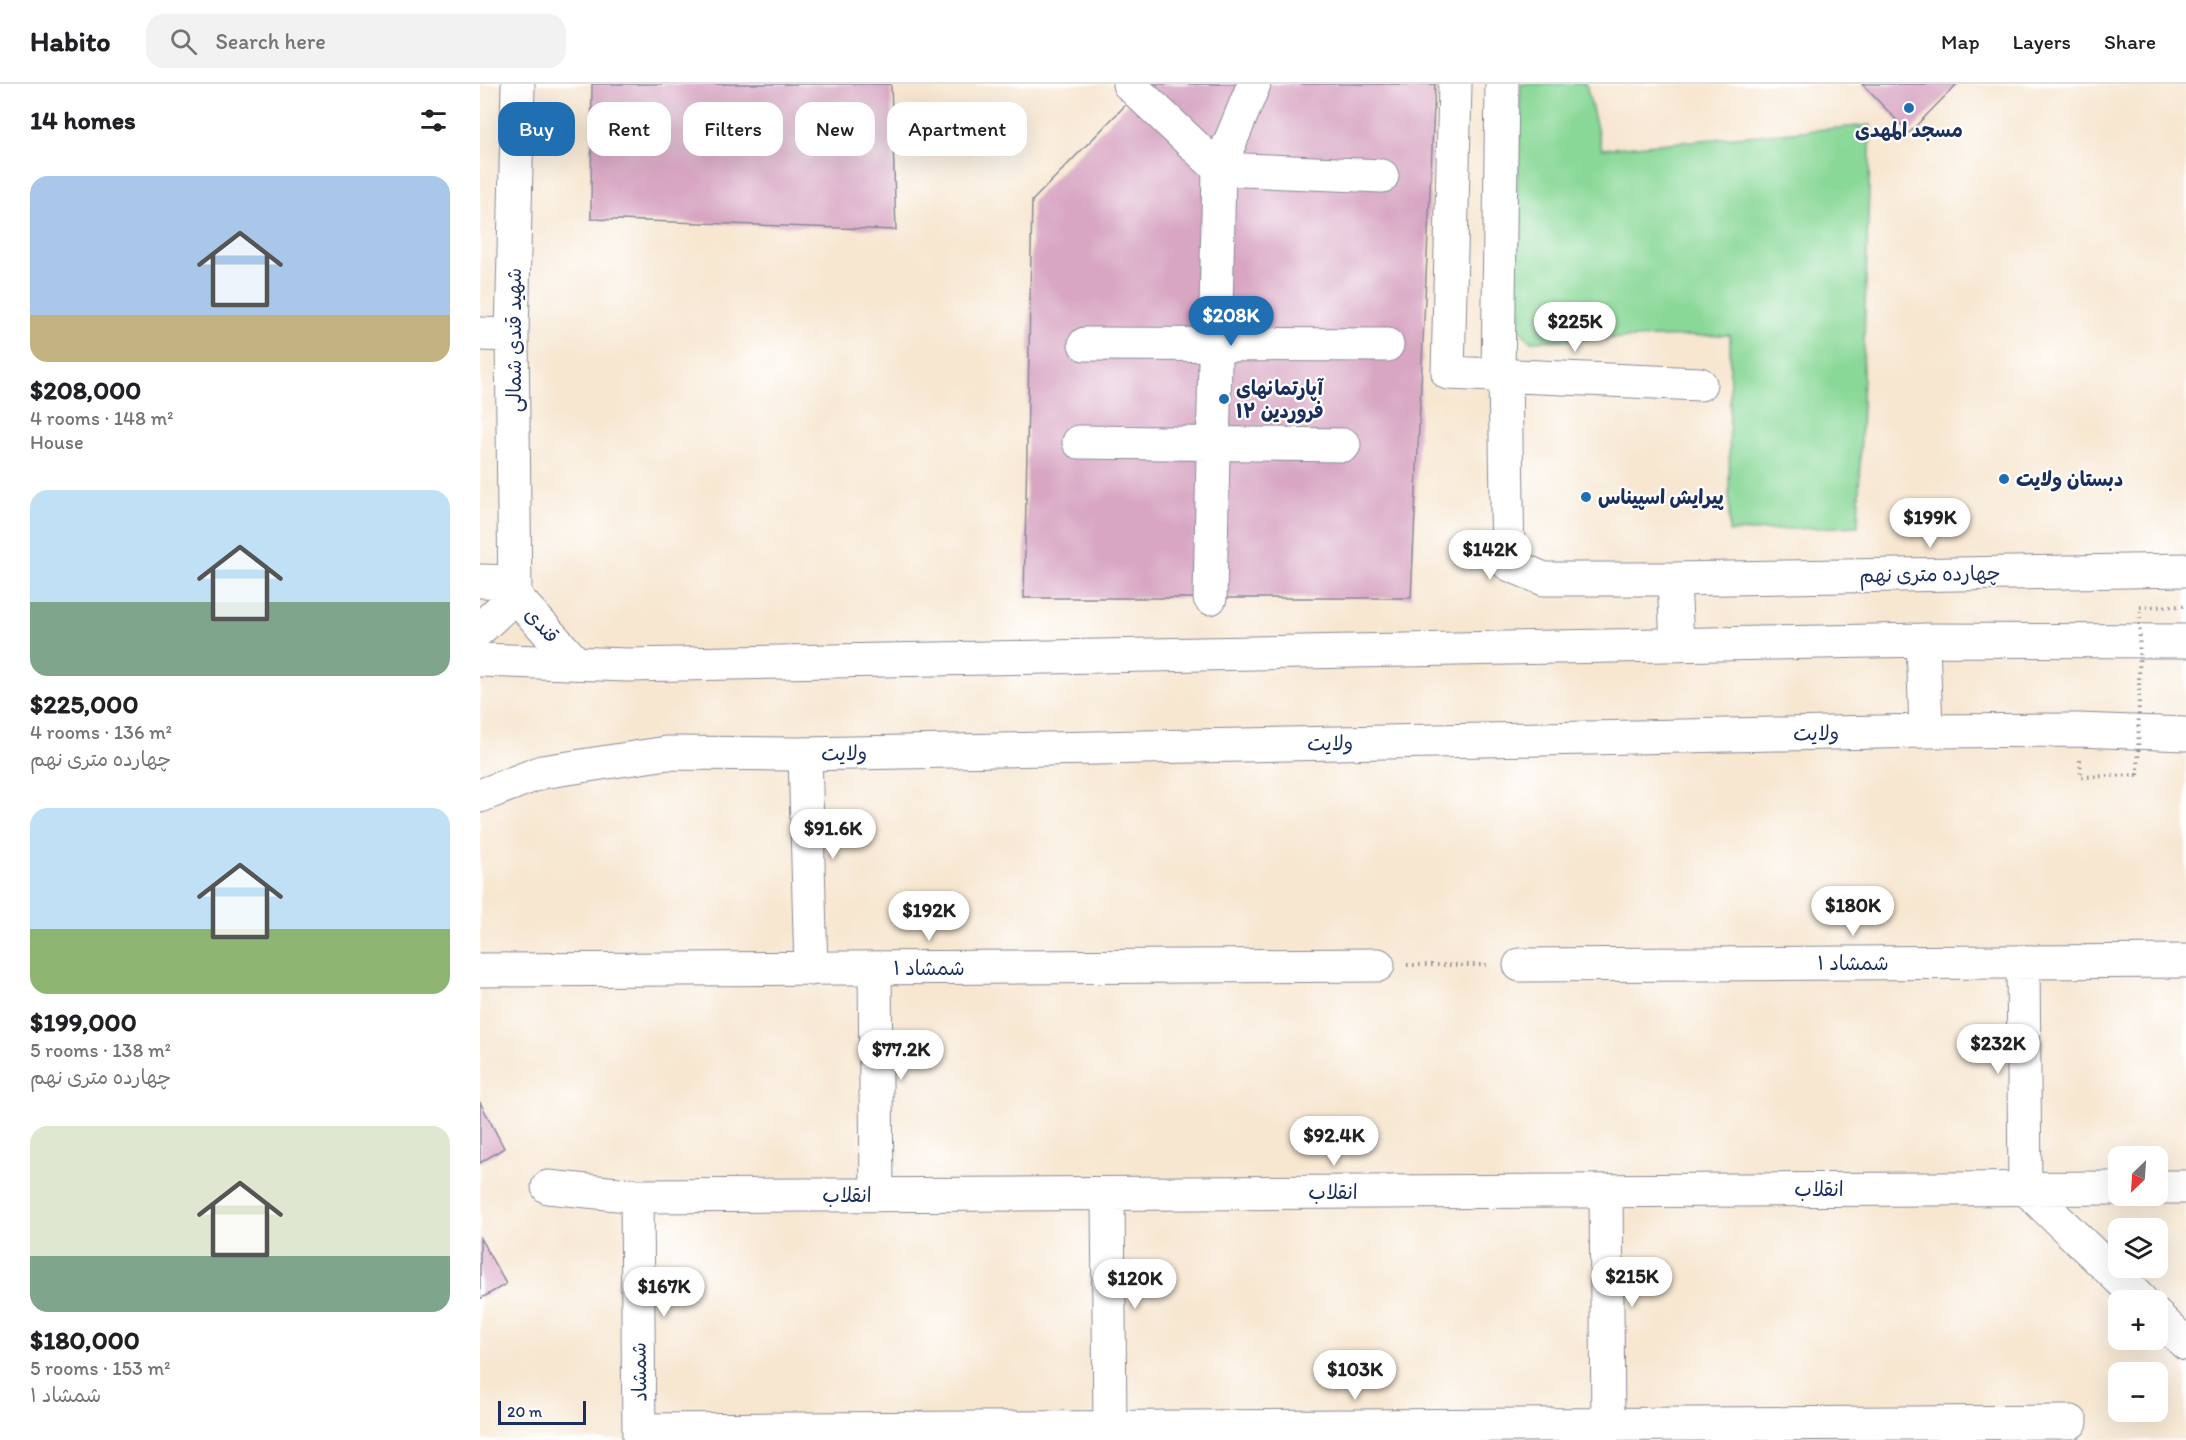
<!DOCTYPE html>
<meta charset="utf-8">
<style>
body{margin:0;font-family:Itim,"Playpen Sans Arabic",sans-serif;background:#f2f2f2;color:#202124;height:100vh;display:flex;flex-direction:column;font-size:22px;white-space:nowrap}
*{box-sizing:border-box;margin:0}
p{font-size:20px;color:#757577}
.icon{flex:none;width:33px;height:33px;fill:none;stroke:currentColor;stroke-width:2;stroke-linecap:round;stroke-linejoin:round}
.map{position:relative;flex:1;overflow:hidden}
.panel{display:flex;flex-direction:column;background:#fff;width:480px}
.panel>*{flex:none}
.guide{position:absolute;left:18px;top:18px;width:570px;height:54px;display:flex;gap:12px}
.needle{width:39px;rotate:205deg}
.fabs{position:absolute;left:1628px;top:1062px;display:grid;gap:12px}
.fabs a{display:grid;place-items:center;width:60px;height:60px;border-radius:12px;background:#fff;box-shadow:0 6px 24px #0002;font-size:30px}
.scale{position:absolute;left:18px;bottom:15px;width:88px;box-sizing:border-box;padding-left:6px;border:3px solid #1b2f5e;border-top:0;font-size:16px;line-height:21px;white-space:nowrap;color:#1b2f5e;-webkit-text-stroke:4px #fff;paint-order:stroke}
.price{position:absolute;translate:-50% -51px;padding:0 14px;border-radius:21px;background:#fff;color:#222;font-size:20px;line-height:39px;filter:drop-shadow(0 2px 3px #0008)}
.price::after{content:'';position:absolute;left:50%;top:36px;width:18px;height:14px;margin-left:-9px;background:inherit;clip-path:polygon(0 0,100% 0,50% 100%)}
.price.selected{background:#1f6fb2;color:#fff}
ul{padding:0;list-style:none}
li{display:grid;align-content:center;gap:12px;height:318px;padding:0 30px}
li span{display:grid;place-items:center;height:186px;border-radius:18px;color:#555}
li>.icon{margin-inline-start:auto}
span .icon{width:108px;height:108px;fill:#fffc;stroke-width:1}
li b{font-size:26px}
h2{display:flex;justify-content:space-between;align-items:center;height:72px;padding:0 30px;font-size:26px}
.pill{padding:0 21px;border-radius:18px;background:#fff;box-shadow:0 6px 24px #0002;font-size:21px;line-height:54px}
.pill.selected{background:#1f6fb2;color:#fff}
header{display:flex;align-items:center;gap:36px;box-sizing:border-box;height:84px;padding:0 30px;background:#fff;border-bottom:2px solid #e0e0e0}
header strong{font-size:28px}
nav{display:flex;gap:33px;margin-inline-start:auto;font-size:21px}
.search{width:420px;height:54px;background:#f2f2f2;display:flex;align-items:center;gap:15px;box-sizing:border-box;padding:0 21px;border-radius:18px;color:#757577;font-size:22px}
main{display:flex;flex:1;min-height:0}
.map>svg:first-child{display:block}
.green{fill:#89d897;stroke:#52847a;stroke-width:1.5}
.building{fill:#d8a6c3}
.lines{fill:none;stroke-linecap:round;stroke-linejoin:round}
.minor-casing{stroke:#898b98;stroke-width:35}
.major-casing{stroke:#898b98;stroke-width:35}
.path{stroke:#898b98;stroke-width:4;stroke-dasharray:1.5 4.5;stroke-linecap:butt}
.minor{stroke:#fff;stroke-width:33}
.major{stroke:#fff;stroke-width:33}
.path-bridge{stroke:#898b98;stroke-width:4;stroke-dasharray:1.5 4.5;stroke-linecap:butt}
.poi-dot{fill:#1f6fb2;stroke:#fff;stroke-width:2}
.labels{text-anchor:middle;stroke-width:4.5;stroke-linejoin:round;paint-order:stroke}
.poi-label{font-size:20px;font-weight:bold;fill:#1b2f5e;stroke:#fff;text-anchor:start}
.street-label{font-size:20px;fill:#1b2f5e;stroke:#fff}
</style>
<header>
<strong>Habito</strong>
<div class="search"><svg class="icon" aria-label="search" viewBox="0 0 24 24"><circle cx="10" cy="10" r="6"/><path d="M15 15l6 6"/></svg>Search here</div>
<nav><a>Map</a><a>Layers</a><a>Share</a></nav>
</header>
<main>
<section class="panel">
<h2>14 homes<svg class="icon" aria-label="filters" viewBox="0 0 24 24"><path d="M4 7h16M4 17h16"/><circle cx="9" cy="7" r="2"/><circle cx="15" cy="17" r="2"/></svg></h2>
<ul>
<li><span style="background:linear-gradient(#a9c7e8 75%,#c2b280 0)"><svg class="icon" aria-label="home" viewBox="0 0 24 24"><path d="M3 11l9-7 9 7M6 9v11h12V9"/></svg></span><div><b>$208,000</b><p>4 rooms · 148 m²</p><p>House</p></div></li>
<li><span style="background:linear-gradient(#bfe0f5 60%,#7fa58c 0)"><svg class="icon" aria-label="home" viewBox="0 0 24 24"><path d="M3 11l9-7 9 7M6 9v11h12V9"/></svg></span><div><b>$225,000</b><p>4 rooms · 136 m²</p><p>چهارده متری نهم</p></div></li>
<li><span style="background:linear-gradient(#bfe0f5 65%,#8fb573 0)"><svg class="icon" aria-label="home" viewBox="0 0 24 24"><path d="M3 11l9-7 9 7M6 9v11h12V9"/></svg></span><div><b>$199,000</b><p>5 rooms · 138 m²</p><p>چهارده متری نهم</p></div></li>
<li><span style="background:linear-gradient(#dfe7d0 70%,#7fa58c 0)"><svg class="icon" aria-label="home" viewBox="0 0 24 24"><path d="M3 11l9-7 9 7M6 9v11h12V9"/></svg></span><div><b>$180,000</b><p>5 rooms · 153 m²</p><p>شمشاد ۱</p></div></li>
</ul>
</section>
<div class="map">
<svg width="1706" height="1356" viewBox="0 0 1706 1356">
<rect width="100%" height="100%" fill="#fff"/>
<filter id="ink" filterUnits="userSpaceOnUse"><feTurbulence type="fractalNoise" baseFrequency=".0167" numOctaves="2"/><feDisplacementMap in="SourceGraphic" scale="12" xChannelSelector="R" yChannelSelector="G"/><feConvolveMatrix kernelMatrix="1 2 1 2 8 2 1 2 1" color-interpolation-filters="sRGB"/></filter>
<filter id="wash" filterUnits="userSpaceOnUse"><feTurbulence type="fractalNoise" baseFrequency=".008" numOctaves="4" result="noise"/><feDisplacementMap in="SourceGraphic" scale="24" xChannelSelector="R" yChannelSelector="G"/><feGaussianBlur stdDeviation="1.35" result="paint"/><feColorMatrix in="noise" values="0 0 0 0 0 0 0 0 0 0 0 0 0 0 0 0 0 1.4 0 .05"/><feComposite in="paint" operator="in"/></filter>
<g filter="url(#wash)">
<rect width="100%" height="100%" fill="#f7e7d1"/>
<!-- green -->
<path class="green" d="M1041,0H1106L1122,65L1391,41L1378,442L1249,448L1250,251L1050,257L1032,237Z"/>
<g id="blocks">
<!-- building -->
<path class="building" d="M112,0H411L416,146L111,135Z
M666,0H955L931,514H544L552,117Z
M1382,0H1477L1429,49Z
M0,1018L24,1064L0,1079Z
M0,1154L26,1200L0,1215Z"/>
</g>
</g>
<g filter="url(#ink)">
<use href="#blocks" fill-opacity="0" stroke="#898b98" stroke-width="1.5"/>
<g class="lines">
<defs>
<path id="minor" d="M649,0L739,85L902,92
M975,0L968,289L1220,300
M0,250L32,251
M605,260L907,261
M1018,292L1022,0
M1025,292L1028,480L1064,495H1194L1197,560
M599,358L864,361
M1194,495L1706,486
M0,497L35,498
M35,512L32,251L38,0
M730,514L739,85L774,0
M0,545L35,512L96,579
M325,670L331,885
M1543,878L1545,1104L1661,1216
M1040,881L1706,877
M395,884L397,1111
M0,886L898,881
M68,1103L157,1112L1638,1104
M1677,1103H1706
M1126,1107L1128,1341
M628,1110L630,1344
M157,1112L159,1356
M1677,1232L1706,1260
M159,1346L1591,1338"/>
<path id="major" d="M1443,556L1446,647
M0,576L148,581L1443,556L1706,557
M0,712L62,688L187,669L325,670L1446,647L1598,646L1706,650"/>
</defs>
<!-- minor casing -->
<use href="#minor" class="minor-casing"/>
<!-- major casing -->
<use href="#major" class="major-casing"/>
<!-- path -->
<path class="path" d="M1660,523L1706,522
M1600,676L1601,693L1658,691
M927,881H1009"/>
<!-- minor -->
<use href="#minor" class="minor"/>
<!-- major -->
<use href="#major" class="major"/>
<!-- path-bridge -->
<path class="path-bridge" d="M1658,691L1660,523"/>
</g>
</g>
<!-- markers -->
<g class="poi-dot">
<circle cx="1429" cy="24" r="6"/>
<circle cx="744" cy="315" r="6"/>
<circle cx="1524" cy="395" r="6"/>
<circle cx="1106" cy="413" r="6"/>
</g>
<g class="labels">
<!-- poi labels -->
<g class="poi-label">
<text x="1429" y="53" text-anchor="middle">مسجد المهدی</text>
<text x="756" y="311">آپارتمانهای<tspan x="756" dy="23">۱۲ فروردین</tspan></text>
<text x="1536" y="402">دبستان ولایت</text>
<text x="1118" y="420">پیرایش اسپیناس</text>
</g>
<!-- street labels -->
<g class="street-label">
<text transform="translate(34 256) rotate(-90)" y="7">شهید قندی شمالی</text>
<text transform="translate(1450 490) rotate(-1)" y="7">چهارده متری نهم</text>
<text transform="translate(62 541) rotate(48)" y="7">قندی</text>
<text transform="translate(1336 649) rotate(-1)" y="7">ولایت</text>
<text transform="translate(850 659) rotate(-1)" y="7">ولایت</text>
<text transform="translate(364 669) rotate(-1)" y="7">ولایت</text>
<text x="1373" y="886">شمشاد ۱</text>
<text x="449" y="891">شمشاد ۱</text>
<text x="1339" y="1112">انقلاب</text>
<text x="853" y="1115">انقلاب</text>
<text x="367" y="1118">انقلاب</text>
<text transform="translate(159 1288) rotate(-91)" y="7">شمشاد</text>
</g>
</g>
</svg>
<div class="fabs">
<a><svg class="needle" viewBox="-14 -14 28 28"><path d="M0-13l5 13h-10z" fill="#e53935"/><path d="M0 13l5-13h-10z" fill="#757577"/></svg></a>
<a><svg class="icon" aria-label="layers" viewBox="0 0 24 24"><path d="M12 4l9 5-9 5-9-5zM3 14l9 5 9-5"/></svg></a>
<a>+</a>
<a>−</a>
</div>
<div class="scale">20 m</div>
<b class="price selected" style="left:751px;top:263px">$208K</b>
<b class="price" style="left:1095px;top:269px">$225K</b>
<b class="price" style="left:1450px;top:465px">$199K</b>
<b class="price" style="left:1010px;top:497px">$142K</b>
<b class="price" style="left:353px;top:776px">$91.6K</b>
<b class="price" style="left:1373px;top:853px">$180K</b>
<b class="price" style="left:449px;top:858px">$192K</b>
<b class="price" style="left:1518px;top:991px">$232K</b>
<b class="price" style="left:421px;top:997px">$77.2K</b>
<b class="price" style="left:854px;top:1083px">$92.4K</b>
<b class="price" style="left:1152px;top:1224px">$215K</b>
<b class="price" style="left:655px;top:1226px">$120K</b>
<b class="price" style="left:184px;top:1234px">$167K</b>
<b class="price" style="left:875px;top:1317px">$103K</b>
<div class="guide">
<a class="pill selected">Buy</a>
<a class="pill">Rent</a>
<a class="pill">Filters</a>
<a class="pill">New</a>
<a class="pill">Apartment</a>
</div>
</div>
</main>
